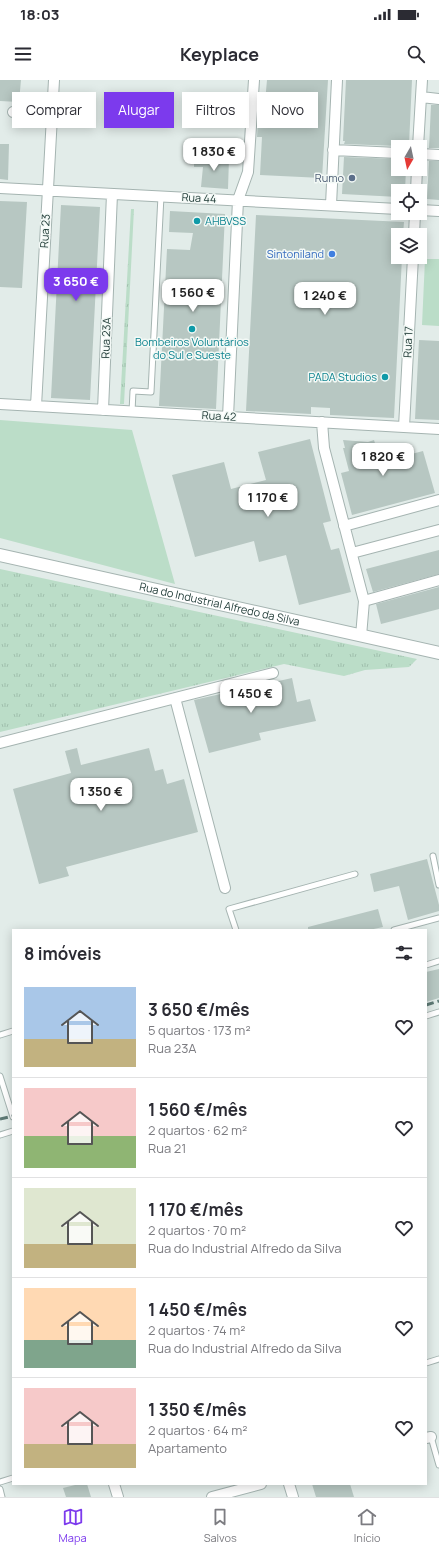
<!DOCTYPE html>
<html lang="pt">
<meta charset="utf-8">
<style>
body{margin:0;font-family:Manrope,sans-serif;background:#f2f2f3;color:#2b2b33;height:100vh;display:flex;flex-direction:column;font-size:15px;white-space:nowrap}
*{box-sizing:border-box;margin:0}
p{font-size:13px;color:#7c7c81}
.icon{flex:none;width:22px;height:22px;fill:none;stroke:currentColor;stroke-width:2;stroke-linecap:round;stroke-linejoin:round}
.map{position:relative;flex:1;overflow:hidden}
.sheet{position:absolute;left:12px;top:849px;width:415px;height:556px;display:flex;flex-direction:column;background:#fff;border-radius:0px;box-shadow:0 2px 10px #0003}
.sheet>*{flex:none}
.hud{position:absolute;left:12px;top:12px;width:415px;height:36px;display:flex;gap:8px}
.needle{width:26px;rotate:189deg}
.fabs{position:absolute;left:391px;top:60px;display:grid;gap:8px}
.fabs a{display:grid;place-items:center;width:36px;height:36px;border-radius:0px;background:#fff;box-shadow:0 2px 10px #0003;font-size:20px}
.price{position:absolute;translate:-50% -34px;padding:0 9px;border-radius:8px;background:#fff;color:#222;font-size:13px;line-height:26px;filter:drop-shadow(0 1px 2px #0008)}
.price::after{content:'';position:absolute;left:50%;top:24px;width:12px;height:9px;margin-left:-6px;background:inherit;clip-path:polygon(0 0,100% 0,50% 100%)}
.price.on{background:#7c3aed;color:#fff}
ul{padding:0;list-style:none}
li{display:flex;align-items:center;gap:12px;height:100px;padding:0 12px}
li+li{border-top:1px solid #e1e1e2}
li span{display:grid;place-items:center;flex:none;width:112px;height:80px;border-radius:0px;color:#555}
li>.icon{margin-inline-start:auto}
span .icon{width:48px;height:48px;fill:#fffc;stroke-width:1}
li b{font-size:17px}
h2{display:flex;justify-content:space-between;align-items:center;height:48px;padding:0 12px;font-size:17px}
.chip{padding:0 14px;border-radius:0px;background:#fff;box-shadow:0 2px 10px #0003;font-size:14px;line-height:36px}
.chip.on{background:#7c3aed;color:#fff}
.status{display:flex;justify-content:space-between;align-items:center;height:28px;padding:0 20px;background:#fff;direction:ltr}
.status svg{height:11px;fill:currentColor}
header{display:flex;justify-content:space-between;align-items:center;height:52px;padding:0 12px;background:#fff;font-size:18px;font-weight:700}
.dock{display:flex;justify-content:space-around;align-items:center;height:56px;border-top:1px solid #e1e1e2;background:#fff;font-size:11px;color:#7c7c81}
.dock a{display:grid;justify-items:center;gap:2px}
.dock .on{color:#7c3aed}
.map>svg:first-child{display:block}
.grass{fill:url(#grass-tufts)}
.park{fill:#bbddc8}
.building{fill:#b7c7c2}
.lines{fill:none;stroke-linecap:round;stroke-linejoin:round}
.service-casing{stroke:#a5b4b1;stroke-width:7}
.minor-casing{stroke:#a5b4b1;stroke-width:12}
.tertiary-casing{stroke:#a5b4b1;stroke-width:14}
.service{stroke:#fff;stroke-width:5}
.minor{stroke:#fff;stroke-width:10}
.tertiary{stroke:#fff;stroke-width:12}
.rail{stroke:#5d7974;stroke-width:3;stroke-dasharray:8 4;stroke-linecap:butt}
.service-dot{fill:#5c6f8a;stroke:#f3f9f6;stroke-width:1.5}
.culture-dot{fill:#0f9aa8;stroke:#f3f9f6;stroke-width:1.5}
.shop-dot{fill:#3f7fe0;stroke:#f3f9f6;stroke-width:1.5}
.labels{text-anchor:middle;stroke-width:3;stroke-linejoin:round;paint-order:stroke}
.service-label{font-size:11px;fill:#4e5e75;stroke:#f3f9f6;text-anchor:end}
.street-label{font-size:11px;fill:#223d39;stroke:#f3f9f6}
.culture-label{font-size:11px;fill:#0d838f;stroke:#f3f9f6;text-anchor:start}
.shop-label{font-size:11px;fill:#366cbe;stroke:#f3f9f6;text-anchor:end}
</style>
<div class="status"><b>18:03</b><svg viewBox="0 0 49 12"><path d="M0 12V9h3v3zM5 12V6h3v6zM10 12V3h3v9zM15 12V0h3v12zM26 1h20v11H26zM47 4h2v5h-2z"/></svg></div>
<header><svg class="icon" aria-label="menu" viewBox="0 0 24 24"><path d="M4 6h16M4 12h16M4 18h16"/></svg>Keyplace<svg class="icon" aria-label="search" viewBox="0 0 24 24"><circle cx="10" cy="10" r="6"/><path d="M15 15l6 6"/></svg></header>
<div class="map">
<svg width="439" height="1417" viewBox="0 0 439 1417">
<defs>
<pattern id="grass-tufts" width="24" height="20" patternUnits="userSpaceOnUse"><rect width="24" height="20" fill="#bbddc8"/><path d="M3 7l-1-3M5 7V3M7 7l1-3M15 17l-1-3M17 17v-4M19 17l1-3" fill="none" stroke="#a0bfad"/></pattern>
</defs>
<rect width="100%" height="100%" fill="#e2ece9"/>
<!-- grass -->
<path class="grass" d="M131,129H134L124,324H120Z
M0,489L417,579L409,587L365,590L344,596L284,584L0,652Z"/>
<!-- park -->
<path class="park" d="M425,179H439V246L422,245Z
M0,340L132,350L175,504L0,458Z"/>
<!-- building -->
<path class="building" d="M0,0H21L19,22L0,21Z
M267,0H328L322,98L260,95L262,57H257L259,21L265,22Z
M346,0H412L409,65L398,64V66L344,64L345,61H343Z
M431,25H439V68H429Z
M0,64H9L8,100L0,99Z
M194,76L229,78L228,109L201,107L203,87H194Z
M344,77L398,79V89H406L405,111H398V117L342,114Z
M429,81H439V120L427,119Z
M0,121L27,122L22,208L0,207Z
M61,125L100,127L90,320L51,318Z
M170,131L225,134L216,329L159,326L167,169L190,170L193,153L169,152Z
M256,135L404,142L403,155H398V177H402L394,338L330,335V328L311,327V334L246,331Z
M419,260L439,261V340L415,339Z
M310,359L331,441L323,443L331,470L339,468L351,512L299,525L286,475L259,482L254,461L195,477L172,395L224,382L231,409L266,400L258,372Z
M343,360L368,362L374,360L377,370L388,367L391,377L404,373V376L423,371L435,413L352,435L341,393L349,391L343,368H345Z
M439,470V494L373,512L366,489Z
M439,507V529L381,544L376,524Z
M292,598L297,622L310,619L316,641L259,653L261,660L209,673L194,620Z
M77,668L81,685L149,668L155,691L163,689L167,704L184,699L198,752L66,787L69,796L39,804L13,709L71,693L65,671Z
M427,779L439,825V831L408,840L399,806L374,812L370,794Z
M378,829L383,847L369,850H308V847Z
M439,889V918L426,922V892Z
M79,1404H87L91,1417H66L63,1408Z
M312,1404H350L354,1417H316Z"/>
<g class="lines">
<defs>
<path id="service" d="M132,332L133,311L151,312L161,116
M433,776L439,805
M236,850L229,829L355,794
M394,850L439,838
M426,885L439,881
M426,936L439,932
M0,955L13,951
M0,996L13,1037
M0,1055L13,1051
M426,1283L439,1279
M431,1357L439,1385
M0,1402L13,1398
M0,1409L2,1417"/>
<path id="minor" d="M421,17L439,19
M13,32L52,35
M418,67L422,0
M333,70L398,73
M420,74L439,75
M0,108L398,129
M416,111L417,89
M331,125L337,0
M420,130L439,131
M414,155L415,133
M0,324L439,349
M36,326L54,0
M103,330L112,114
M228,337L238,120L248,92L254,0
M322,342L324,368L364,521L361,556
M404,347L413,177
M344,446L439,420
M352,473L439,450
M364,521L439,500
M175,618L225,808
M0,663L273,593
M426,1358L431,1357
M114,1404L118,1417
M289,1404L293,1417
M212,1417L261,1404"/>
<g id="tertiary">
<path id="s1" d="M0,475L439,573"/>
</g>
</defs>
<!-- service casing -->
<use href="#service" class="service-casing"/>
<!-- minor casing -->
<use href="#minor" class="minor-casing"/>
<!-- tertiary casing -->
<use href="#tertiary" class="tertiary-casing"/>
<!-- service -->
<use href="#service" class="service"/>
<!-- minor -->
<use href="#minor" class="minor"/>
<!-- tertiary -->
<use href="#tertiary" class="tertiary"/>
<!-- rail -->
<path class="rail" d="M426,925L439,921
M0,1039L13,1036"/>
</g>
<!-- markers -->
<circle class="service-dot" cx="352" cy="98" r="4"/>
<g class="culture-dot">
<circle cx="197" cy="141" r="4"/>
<circle cx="192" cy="249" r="4"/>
<circle cx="385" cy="297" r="4"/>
</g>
<circle class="shop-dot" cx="332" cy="174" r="4"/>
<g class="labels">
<!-- service labels -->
<g class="service-label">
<text x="344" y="102">Rumo</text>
</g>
<!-- street labels -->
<g class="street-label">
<text transform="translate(199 118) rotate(3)" y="4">Rua 44</text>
<text transform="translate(45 151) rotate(-87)" y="4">Rua 23</text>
<text transform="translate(106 258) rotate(-88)" y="4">Rua 23A</text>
<text transform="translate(408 262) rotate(-87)" y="4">Rua 17</text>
<text transform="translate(219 336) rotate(3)" y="4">Rua 42</text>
<text dy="4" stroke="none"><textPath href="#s1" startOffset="225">Rua do Industrial Alfredo da Silva</textPath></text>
</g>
<!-- culture labels -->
<g class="culture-label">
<text x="205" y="145">AHBVSS</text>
<text x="192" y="266" text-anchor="middle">Bombeiros Voluntários<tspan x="192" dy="13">do Sul e Sueste</tspan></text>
<text x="377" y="301" text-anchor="end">PADA Studios</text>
</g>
<!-- shop labels -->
<g class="shop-label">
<text x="324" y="178">Sintoniland</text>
</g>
</g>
</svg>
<div class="fabs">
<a><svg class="needle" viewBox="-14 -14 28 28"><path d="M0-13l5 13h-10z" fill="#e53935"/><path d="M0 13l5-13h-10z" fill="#7c7c81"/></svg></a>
<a><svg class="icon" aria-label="locate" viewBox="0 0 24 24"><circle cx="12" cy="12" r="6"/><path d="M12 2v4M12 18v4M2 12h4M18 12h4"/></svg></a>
<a><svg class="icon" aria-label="layers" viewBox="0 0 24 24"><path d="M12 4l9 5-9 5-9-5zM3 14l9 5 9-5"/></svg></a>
</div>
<b class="price" style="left:214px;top:92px">1 830 €</b>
<b class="price on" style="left:76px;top:222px">3 650 €</b>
<b class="price" style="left:193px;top:233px">1 560 €</b>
<b class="price" style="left:325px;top:236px">1 240 €</b>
<b class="price" style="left:383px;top:397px">1 820 €</b>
<b class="price" style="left:268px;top:438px">1 170 €</b>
<b class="price" style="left:251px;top:634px">1 450 €</b>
<b class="price" style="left:101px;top:732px">1 350 €</b>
<div class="hud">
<a class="chip">Comprar</a>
<a class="chip on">Alugar</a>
<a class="chip">Filtros</a>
<a class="chip">Novo</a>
</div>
<section class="sheet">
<h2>8 imóveis<svg class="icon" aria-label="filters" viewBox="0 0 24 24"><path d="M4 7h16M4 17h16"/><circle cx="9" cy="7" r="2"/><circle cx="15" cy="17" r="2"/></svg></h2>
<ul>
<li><span style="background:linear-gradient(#a9c7e8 65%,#c2b280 0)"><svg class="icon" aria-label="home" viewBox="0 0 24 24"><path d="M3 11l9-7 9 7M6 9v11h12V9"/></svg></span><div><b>3 650 €/mês</b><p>5 quartos · 173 m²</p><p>Rua 23A</p></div><svg class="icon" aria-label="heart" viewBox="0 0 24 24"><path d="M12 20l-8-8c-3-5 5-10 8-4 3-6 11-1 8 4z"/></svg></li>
<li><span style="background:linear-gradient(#f6c9c9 60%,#8fb573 0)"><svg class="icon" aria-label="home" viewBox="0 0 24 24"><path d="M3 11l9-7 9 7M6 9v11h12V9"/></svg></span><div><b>1 560 €/mês</b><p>2 quartos · 62 m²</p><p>Rua 21</p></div><svg class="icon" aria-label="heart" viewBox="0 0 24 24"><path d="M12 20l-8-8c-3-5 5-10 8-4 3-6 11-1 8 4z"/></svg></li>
<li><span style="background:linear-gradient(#dfe7d0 70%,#c2b280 0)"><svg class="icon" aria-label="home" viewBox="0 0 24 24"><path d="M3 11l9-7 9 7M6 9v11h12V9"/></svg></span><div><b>1 170 €/mês</b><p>2 quartos · 70 m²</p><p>Rua do Industrial Alfredo da Silva</p></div><svg class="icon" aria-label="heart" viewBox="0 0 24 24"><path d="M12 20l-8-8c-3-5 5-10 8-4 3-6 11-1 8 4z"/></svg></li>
<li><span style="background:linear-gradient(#ffd9b3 65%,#7fa58c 0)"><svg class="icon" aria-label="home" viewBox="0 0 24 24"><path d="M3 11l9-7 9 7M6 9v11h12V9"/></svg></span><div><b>1 450 €/mês</b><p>2 quartos · 74 m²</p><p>Rua do Industrial Alfredo da Silva</p></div><svg class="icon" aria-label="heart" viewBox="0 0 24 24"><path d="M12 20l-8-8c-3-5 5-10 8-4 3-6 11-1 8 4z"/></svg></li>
<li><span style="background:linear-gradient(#f6c9c9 70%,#c2b280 0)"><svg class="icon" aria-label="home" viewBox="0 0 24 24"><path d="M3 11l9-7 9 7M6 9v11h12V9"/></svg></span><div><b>1 350 €/mês</b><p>2 quartos · 64 m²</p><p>Apartamento</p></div><svg class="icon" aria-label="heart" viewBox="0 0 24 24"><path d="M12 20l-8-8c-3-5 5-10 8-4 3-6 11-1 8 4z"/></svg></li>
</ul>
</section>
</div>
<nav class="dock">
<a class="on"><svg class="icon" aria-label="map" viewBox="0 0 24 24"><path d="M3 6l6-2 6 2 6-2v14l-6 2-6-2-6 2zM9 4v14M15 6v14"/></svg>Mapa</a>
<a><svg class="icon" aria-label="saved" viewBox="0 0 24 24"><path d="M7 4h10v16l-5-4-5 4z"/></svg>Salvos</a>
<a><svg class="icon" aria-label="home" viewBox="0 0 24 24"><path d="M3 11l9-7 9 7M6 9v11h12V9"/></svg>Início</a>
</nav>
